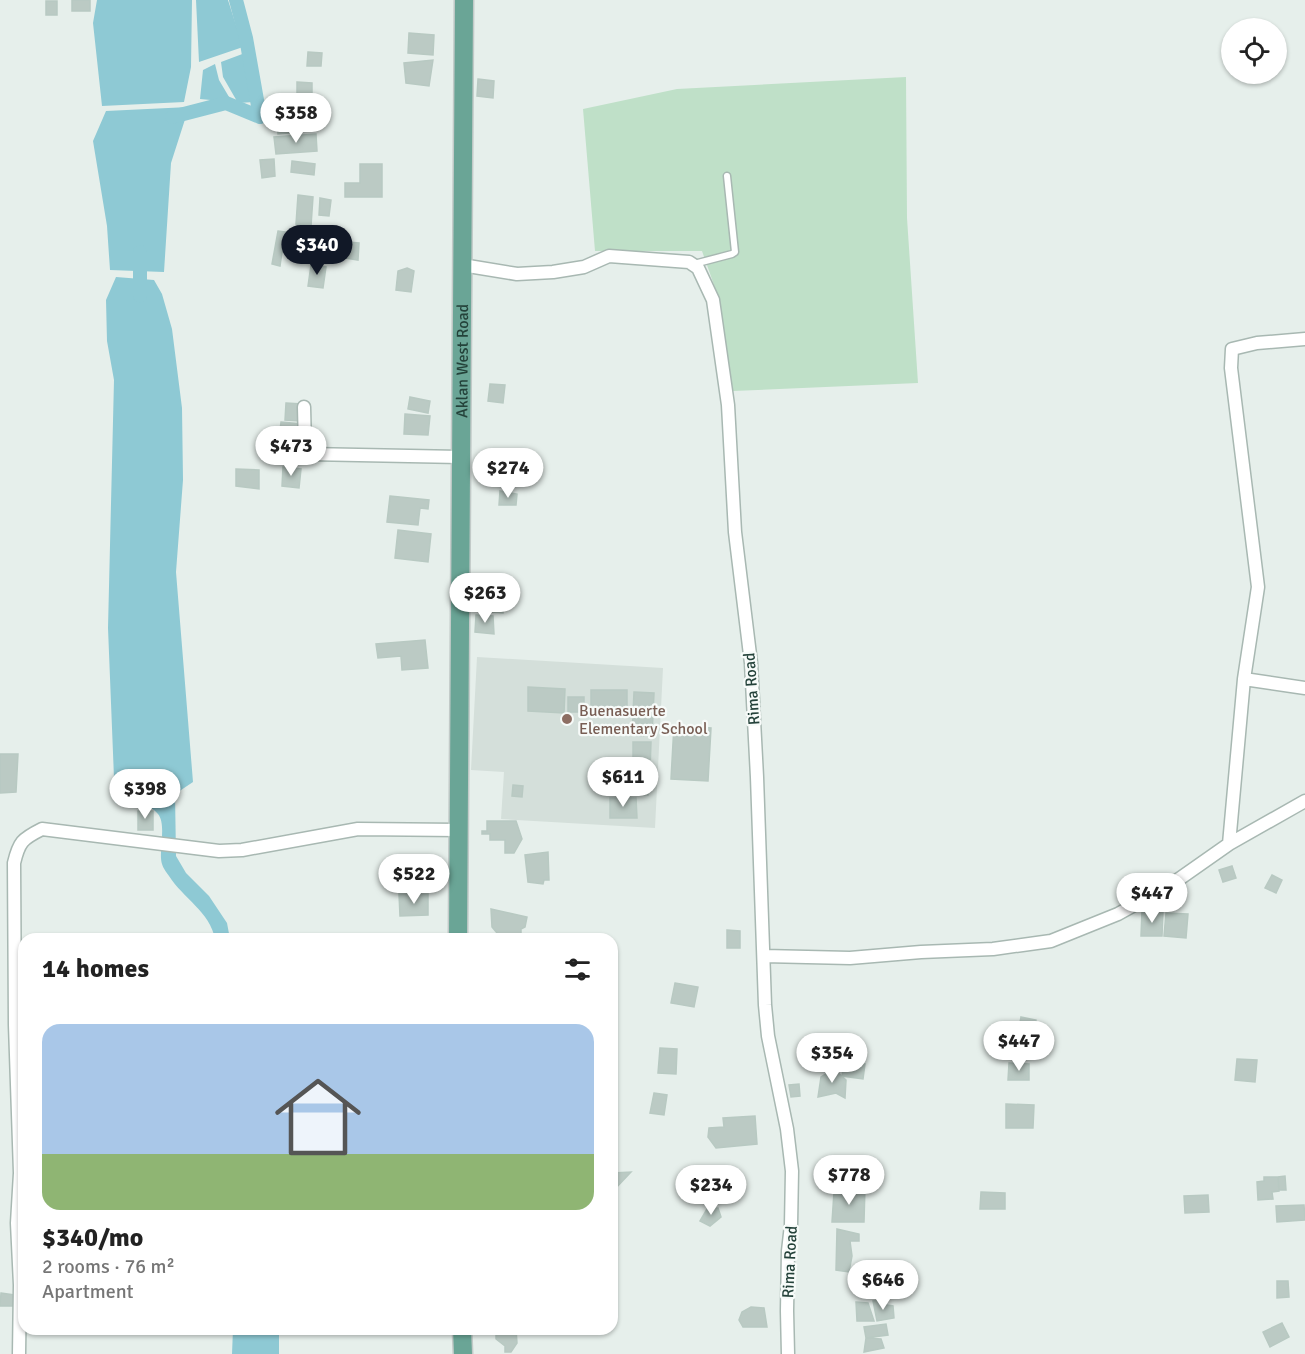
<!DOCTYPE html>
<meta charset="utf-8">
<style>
body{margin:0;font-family:Signika,sans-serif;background:#f2f2f2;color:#222;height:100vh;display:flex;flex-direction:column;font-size:22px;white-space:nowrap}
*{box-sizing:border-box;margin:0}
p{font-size:20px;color:#767676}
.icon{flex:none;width:33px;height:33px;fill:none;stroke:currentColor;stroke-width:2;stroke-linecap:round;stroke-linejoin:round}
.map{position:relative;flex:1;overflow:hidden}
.sheet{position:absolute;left:18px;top:933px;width:600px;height:402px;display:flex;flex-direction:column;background:#fff;border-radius:18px;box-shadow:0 2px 4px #0004}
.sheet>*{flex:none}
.buttons{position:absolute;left:1221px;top:18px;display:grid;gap:12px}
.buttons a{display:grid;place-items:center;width:66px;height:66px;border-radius:50%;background:#fff;box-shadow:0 2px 4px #0004;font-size:30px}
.price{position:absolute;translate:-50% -51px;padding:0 14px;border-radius:21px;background:#fff;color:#222;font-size:20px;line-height:39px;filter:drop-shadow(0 2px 3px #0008)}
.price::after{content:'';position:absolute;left:50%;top:36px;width:18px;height:14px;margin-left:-9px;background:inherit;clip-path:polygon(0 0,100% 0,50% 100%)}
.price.active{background:#111827;color:#fff}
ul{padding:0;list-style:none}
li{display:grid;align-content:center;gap:12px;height:318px;padding:0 24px}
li+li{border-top:2px solid #e0e0e0}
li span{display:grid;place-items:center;height:186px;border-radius:18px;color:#555}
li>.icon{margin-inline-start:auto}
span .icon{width:108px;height:108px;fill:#fffc;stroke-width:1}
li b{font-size:26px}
h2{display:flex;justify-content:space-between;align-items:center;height:72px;padding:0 24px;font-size:26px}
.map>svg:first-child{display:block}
.built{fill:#d4dfda}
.green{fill:#bfe0c8}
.water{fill:#8ec9d4}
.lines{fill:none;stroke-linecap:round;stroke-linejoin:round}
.canal{stroke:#8ec9d4;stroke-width:14}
.building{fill:#bbcac4;stroke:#b8c9c2;stroke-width:1.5}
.lane-casing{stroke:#a8b8b2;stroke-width:9}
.street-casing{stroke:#a8b8b2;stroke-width:15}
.primary-casing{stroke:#c2cac8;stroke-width:21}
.lane{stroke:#fff;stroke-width:6}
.street{stroke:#fff;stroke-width:12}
.primary{stroke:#6aa596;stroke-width:18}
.education-dot{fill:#8d6e63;stroke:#f7fbf9;stroke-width:2}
.labels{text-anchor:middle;stroke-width:4.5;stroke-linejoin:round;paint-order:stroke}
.street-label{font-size:16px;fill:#24423a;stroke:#f7fbf9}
.education-label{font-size:16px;fill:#785e54;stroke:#f7fbf9;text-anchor:start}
</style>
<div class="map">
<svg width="1305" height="1354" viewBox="0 0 1305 1354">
<rect width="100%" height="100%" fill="#e6efeb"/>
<!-- built -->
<path class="built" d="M477,657L663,668L655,828L501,819L504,772L471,770Z"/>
<!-- green -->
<path class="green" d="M906,77L907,218L918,383L733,391L719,299L702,251H595L583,109L677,89Z"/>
<!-- water -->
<path class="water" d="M97,0H192L191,67L184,102L102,106L93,23Z
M196,0H228L243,47L199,62Z
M245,53L254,102L238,103L223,77L221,62Z
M215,64L219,80L232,102L200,99L203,70Z
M189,107L171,163L164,272L110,270L107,226L93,141L106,111Z
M116,277L154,280L162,294L172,329L182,408L183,480L176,572L193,782L175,794L176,856L186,873L209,896L227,923L230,939H215C210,912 183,898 169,876C167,873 163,868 162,864C158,852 167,825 158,814C148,801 129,803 115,803L108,628L114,380L107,341L106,300Z
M233,1329H279V1354H232Z"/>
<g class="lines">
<!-- canal -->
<path class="canal" d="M172,117L226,103L260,117L246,38L236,0
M140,252V296"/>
</g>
<!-- building -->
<path class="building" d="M72,0H90V11H72Z
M46,1H57V15H46Z
M409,33L434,35L433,55L408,53Z
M308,52L322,53L321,66H307Z
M433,60L429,86L406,83L404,63Z
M478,79L494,81L493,98L477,96Z
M297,82L312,83V99H297Z
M299,121L300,132L278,134L277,122Z
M316,134L317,151L276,154L274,137Z
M274,159L275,176L262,178L260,160Z
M292,161L315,164L314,175L291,172Z
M360,164H382V197H345V183H360Z
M298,195L313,197L311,226L296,224Z
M320,198L331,200L329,216L319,215Z
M278,231L306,235L303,256L282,252L280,266L272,264Z
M347,242L359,243L358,260L346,258Z
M311,265L326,267L323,288L308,286Z
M407,268L414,271L411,292L396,290L398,271Z
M490,384L505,385L503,403L488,401Z
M410,397L430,401L428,413L408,409Z
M286,403L302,404L300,421L285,420Z
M405,414L430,416L428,435L404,434Z
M281,422L302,424L300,441L279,439Z
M283,467L301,469L299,488L282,486Z
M236,469L259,470V489L236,486Z
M500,491L517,494L516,505H499Z
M390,496L429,500L428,509L420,508L418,525L387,522Z
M398,530L431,534L428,562L395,558Z
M482,589L512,591L511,598L504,597L503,613L480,611Z
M476,615L493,616L494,634L475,632Z
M425,640L428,668L402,670L401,656L378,658L376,644Z
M528,687L565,689L564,713L528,711Z
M591,690H627V711H591Z
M634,692L654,693L652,736L632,735Z
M568,697H584V712H568Z
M674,725L711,728L708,781L671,779Z
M633,742H651L650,770L633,769Z
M0,754H18L16,792L0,793Z
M597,771L615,772V790L597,789Z
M631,772L649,773L648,795L630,794Z
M513,785L523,786L522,797L512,796Z
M610,798H636L637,818H610Z
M138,811H153V830H138Z
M487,821H516L522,839L514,853H505V840H490V834H482V831H487Z
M548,852L549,880H544L543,884L528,882L525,855Z
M1232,866L1236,878L1223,882L1219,870Z
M1272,875L1282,880L1276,893L1265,888Z
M399,894H428V915L400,916Z
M491,909L527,917L525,927L521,929V939H502L492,927Z
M1142,911H1163L1162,936H1141Z
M1166,913L1188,914L1186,938L1164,936Z
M727,930L740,931V948H727Z
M675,983L698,987L694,1007L671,1003Z
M1021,1017L1036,1020L1031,1048L1016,1045Z
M660,1048L677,1049L676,1074L658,1073Z
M1237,1059L1257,1060L1255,1082L1235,1080Z
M844,1062L865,1064L863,1079L842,1076Z
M1009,1063L1029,1064V1080H1008Z
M834,1069L846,1080L845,1098L836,1093L818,1097L821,1077Z
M799,1084L800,1096L791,1097L789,1085Z
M654,1093L667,1095L664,1115L650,1113Z
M1006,1104L1034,1105L1033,1128H1006Z
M755,1116L757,1144L716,1148L708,1137L709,1128L724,1127L723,1118Z
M631,1172L612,1192V1173Z
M1285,1176L1286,1190H1279L1278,1177Z
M1264,1177H1278L1279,1191L1272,1192L1273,1199L1258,1200L1257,1182L1264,1181Z
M865,1187L864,1222H832L834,1192Z
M981,1192L1005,1193V1209H980Z
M1208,1195L1209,1212L1185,1213L1184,1196Z
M1304,1205L1305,1220L1277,1222L1276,1206Z
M718,1208L721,1217L710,1226L700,1221L707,1209Z
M837,1229L859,1234V1241H850L852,1256L849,1272L836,1270Z
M1277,1281H1288L1289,1297L1277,1298Z
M1,1293L14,1295L13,1306H0Z
M883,1300L887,1305L893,1306L894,1318L877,1321L873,1301Z
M856,1302L868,1303L874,1321H857Z
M751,1307L764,1308L767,1327H743L739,1320L742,1312Z
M1282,1323L1289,1337L1270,1347L1263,1332Z
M886,1324L888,1335L866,1338L864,1327Z
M496,1329H516L517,1343L511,1352H505V1346L496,1339Z
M866,1338L881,1339L884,1348L864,1352Z"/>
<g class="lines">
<defs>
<path id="lane" d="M694,264L732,254L735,252L727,176"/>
<path id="street" d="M462,265L517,274L553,272L584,267L609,256L689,262L698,268L713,300L728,405L735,532L751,663L757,777L765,1005L768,1036L787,1129L792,1171L791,1225L788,1251L787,1311L788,1354
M304,407L305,446L308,454L460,457
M1244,679L1305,688
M1229,844L1244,679L1258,587L1231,368L1232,349L1257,343L1305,339
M764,956L850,958L921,952L993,949L1051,941L1118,914L1172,884L1229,844L1305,801
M19,1354L20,1285L17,1223L20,1173L15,1025L14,863C19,842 22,839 42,829L219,851L242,850L358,829L459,830"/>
<g id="primary">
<path id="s1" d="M458,939L464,0"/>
<path d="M462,1329L463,1354"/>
</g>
</defs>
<!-- lane casing -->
<use href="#lane" class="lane-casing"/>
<!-- street casing -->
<use href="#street" class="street-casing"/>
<!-- primary casing -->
<use href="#primary" class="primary-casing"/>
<!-- lane -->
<use href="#lane" class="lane"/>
<!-- street -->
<use href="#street" class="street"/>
<!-- primary -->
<use href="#primary" class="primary"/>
</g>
<!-- markers -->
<circle class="education-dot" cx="567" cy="719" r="6"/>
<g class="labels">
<!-- street labels -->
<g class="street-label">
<text dy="6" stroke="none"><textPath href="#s1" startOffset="578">Aklan West Road</textPath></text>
<text transform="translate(751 689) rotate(-94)" y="6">Rima Road</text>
<text transform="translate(789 1262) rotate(-87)" y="6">Rima Road</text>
</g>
<!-- education labels -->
<g class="education-label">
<text x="579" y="716">Buenasuerte<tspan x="579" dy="18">Elementary School</tspan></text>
</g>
</g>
</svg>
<div class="buttons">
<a><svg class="icon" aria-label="locate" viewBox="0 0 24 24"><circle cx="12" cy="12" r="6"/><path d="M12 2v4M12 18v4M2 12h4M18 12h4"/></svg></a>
</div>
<b class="price" style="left:296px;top:144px">$358</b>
<b class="price active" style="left:317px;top:276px">$340</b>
<b class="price" style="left:291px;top:477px">$473</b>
<b class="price" style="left:508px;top:499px">$274</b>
<b class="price" style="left:485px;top:624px">$263</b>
<b class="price" style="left:623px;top:808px">$611</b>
<b class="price" style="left:145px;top:820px">$398</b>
<b class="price" style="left:414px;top:905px">$522</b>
<b class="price" style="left:1152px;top:924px">$447</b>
<b class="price" style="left:1019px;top:1072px">$447</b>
<b class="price" style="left:832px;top:1084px">$354</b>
<b class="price" style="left:849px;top:1206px">$778</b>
<b class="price" style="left:711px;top:1216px">$234</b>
<b class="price" style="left:883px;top:1311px">$646</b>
<section class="sheet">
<h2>14 homes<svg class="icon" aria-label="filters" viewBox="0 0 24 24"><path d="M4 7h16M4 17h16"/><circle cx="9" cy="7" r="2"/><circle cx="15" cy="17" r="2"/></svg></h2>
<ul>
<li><span style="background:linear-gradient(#a9c7e8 70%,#8fb573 0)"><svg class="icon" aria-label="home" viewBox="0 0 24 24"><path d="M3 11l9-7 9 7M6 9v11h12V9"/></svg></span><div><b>$340/mo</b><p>2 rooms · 76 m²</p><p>Apartment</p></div></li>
</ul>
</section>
</div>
